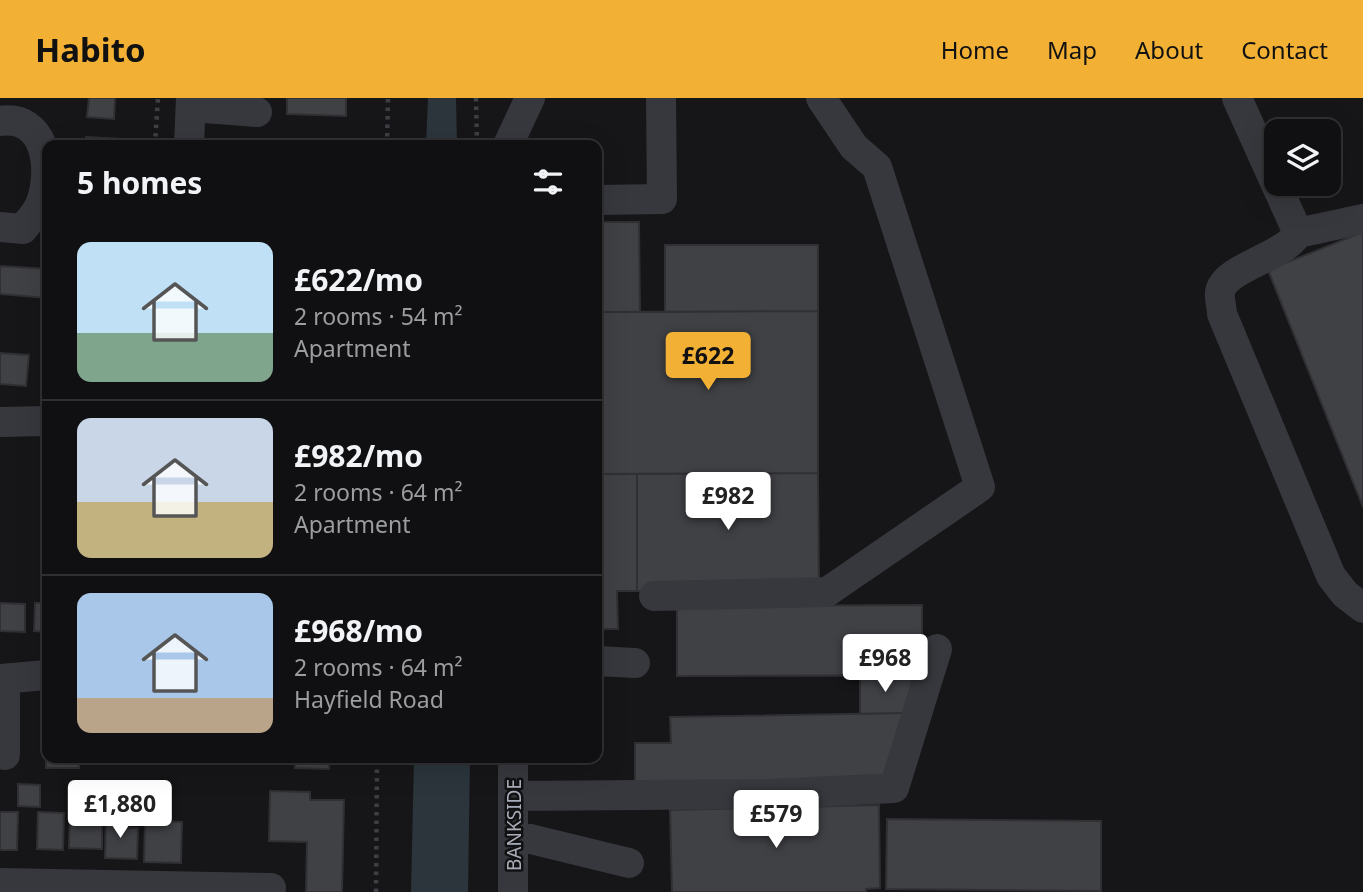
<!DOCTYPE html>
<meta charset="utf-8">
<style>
body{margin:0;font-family:"Noto Sans",sans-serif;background:#19191b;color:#f1f3f6;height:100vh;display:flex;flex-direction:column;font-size:26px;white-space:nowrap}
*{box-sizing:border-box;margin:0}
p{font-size:23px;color:#9c9d9f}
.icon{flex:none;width:38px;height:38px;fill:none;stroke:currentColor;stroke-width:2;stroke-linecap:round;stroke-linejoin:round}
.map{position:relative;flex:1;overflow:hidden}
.sheet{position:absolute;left:42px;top:42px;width:560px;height:623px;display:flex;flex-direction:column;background:#101012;border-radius:14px;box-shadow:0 7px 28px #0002,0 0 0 2px #303032}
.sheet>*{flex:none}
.buttons{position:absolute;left:1264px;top:21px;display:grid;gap:14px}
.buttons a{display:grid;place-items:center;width:77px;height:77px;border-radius:14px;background:#101012;box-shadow:0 7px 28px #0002,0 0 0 2px #303032;font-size:35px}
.price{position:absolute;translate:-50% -60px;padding:0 16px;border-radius:7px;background:#fff;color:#222;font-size:23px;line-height:46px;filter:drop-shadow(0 2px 4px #0008)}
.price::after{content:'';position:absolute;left:50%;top:42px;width:21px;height:16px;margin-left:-10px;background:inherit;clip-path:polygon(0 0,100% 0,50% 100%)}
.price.active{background:#f2b134;color:#111}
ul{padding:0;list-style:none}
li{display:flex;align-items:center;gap:21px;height:175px;padding:0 35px}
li+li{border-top:2px solid #303032}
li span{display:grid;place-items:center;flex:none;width:196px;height:140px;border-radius:14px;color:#555}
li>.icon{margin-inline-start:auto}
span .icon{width:84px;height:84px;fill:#fffc;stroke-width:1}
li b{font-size:30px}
h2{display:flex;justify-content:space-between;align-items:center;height:84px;padding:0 35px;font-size:30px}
header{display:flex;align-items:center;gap:42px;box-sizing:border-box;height:98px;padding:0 35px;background:#f2b134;color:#111}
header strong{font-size:33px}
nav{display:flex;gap:38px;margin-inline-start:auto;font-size:24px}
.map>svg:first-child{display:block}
.water{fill:#2c353c}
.building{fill:#404145;stroke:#303034;stroke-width:2}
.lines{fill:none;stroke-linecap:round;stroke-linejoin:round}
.path{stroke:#3d3f44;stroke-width:4.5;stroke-dasharray:3.5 5;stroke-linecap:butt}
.minor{stroke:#37383d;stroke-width:30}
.labels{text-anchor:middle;stroke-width:5;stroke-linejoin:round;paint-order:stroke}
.street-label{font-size:19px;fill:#a8adb8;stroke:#111113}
</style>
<header>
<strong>Habito</strong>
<nav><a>Home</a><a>Map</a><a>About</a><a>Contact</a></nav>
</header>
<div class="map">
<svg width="1363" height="794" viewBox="0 0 1363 794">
<rect width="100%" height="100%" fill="#161618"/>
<!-- water -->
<path class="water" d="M428,0H456L457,47H426Z
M414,660H470L468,794H411Z"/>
<!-- building -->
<path class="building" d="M89,0H115L114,21L87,19Z
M287,0H346V18L287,16Z
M86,39L120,41L119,47H85Z
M597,124H639L640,214H597Z
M1363,134V409L1268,172Z
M665,147H818V213L665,214Z
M0,168L47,171V200L0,196Z
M818,213V375L597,376V214Z
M0,255L29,257L26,288L0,286Z
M43,255H47V283H41Z
M818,375L819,492L637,493V376Z
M597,376H637V493H617L618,531H597Z
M0,505L25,506V534L0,533Z
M35,505H47V534L34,533Z
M922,507V549L914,577L677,578V508Z
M914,577L904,615L860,616V578Z
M47,605V660H79V670H46Z
M904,615L884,684L635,688V645H671L670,619Z
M295,660H329V671L295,670Z
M18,686L40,687V709L18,708Z
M270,693L310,694V702H344L342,794H306L307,744L269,743Z
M879,707L880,790L866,791V794H672L670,712Z
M70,712L91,713V723H102V751L69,750Z
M0,714H18L17,752H0Z
M38,714L64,715L63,752L37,751Z
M106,719H125V730H138L137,761L105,760Z
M887,721L1101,723V793L886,791Z
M145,723L182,724L181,765L144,764Z"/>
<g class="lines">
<!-- path -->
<path class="path" d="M476,0L477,47
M155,47L158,0
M387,47L388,0
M376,794L377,660"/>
<!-- minor -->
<path class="minor" d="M1237,0L1298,135
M191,9L257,14
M0,23C46,16 53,71 41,104C38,114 29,122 23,131L0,129
M189,47L191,0
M508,47L530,0
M597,102L662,101L661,0
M1363,121L1298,135C1284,160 1224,169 1220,194C1219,200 1222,210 1222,216L1331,478L1345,496L1363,510
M0,324L47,323
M654,498L827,494L980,389L877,69L854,49L821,0
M597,563L635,565
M0,581L47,577
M5,657V581
M513,660V794
M514,698L769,696L894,690L937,551
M514,737L629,765
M0,785L271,790"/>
</g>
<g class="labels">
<!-- street labels -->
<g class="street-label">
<text transform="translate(514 727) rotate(-90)" y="7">BANKSIDE</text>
</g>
</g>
</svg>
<div class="buttons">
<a><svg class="icon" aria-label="layers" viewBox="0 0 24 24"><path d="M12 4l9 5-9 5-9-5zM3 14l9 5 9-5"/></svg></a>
</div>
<b class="price active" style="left:708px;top:294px">£622</b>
<b class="price" style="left:728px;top:434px">£982</b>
<b class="price" style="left:885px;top:596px">£968</b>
<b class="price" style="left:120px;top:742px">£1,880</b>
<b class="price" style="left:776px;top:752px">£579</b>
<section class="sheet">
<h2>5 homes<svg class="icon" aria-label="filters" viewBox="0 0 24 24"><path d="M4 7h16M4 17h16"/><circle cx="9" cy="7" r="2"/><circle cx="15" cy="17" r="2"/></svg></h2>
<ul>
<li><span style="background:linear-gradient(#bfe0f5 65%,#7fa58c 0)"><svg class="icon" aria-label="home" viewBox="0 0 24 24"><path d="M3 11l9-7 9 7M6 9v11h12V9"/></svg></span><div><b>£622/mo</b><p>2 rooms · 54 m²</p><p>Apartment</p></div></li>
<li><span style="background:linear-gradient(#c9d6e8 60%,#c2b280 0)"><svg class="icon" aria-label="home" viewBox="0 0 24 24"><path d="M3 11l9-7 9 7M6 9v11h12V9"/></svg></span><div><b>£982/mo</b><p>2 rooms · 64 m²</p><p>Apartment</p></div></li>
<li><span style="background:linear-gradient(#a9c7e8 75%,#b9a48a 0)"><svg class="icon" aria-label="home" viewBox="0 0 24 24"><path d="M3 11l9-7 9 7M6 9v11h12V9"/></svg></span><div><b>£968/mo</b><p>2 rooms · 64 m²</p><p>Hayfield Road</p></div></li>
</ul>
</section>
</div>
